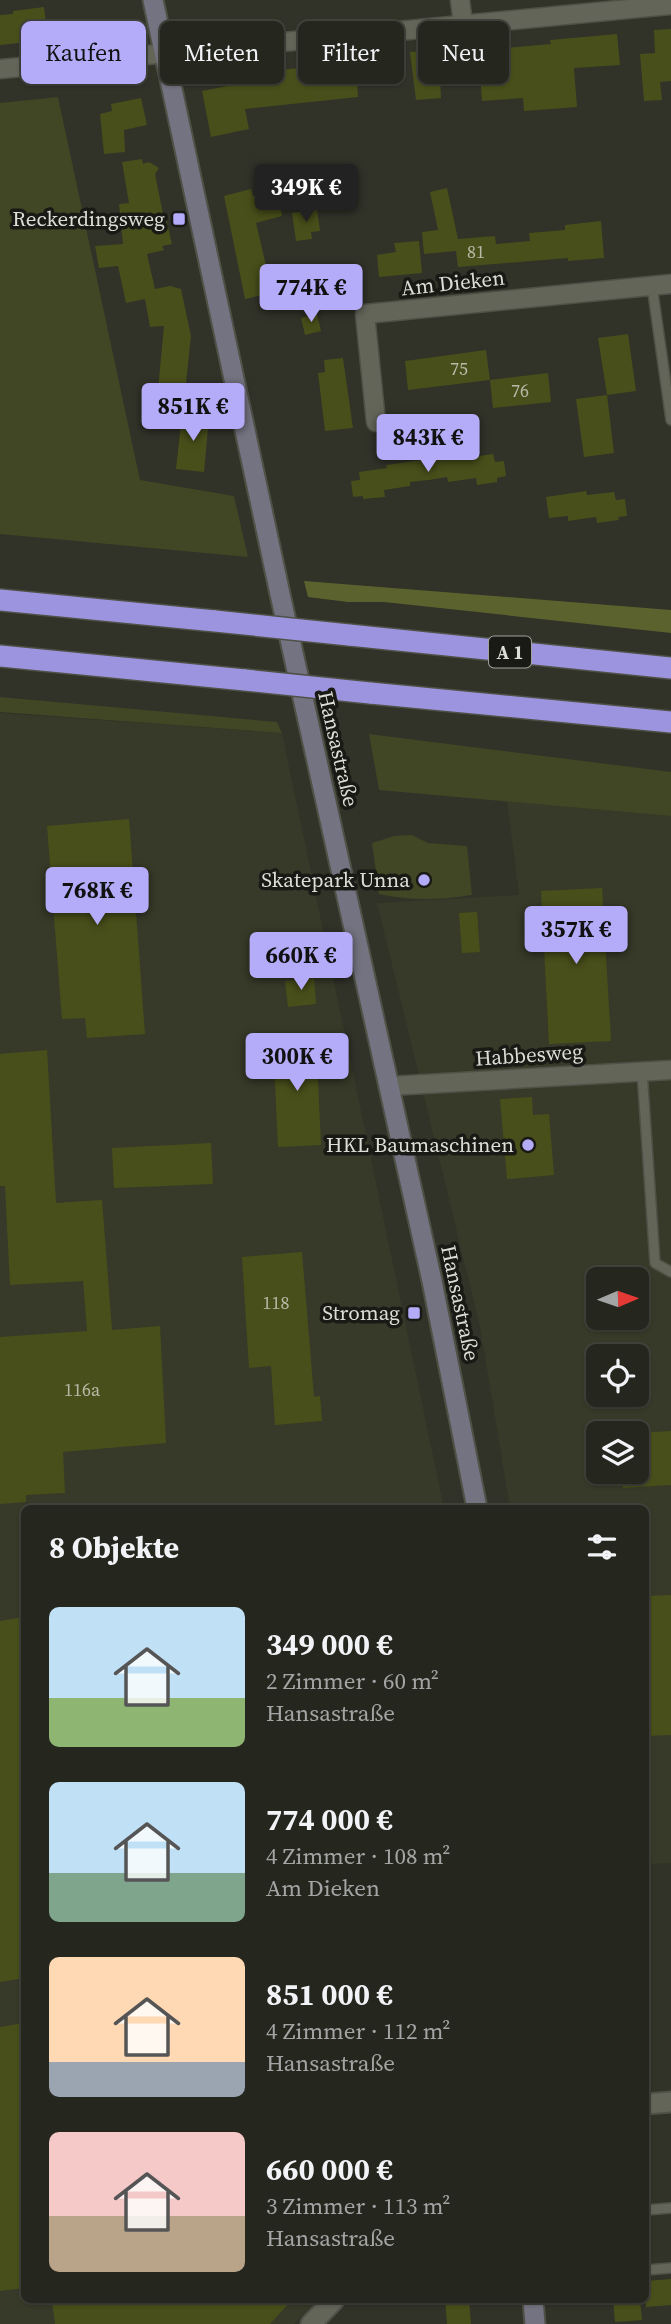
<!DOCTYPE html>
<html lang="de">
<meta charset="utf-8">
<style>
body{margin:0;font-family:"Source Serif 4",serif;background:#2d2e27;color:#f1f3f6;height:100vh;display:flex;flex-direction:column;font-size:26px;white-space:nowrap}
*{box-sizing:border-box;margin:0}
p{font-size:23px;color:#a3a5a4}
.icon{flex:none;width:38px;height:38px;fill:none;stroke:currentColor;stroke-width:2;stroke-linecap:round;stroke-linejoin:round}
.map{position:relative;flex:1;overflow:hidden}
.panel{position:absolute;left:21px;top:1505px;width:628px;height:798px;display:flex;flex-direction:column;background:#25261e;border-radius:10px;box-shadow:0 2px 5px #0004,0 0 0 2px #42433c}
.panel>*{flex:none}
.guide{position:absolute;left:21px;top:21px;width:630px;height:63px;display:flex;gap:14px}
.needle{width:46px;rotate:88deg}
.fabs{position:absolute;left:586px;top:1267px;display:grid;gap:14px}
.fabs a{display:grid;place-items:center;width:63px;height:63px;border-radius:10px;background:#25261e;box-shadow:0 2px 5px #0004,0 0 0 2px #42433c;font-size:35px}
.price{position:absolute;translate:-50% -60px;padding:0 16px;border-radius:7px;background:#b4acf9;color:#111;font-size:23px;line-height:46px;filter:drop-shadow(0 2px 4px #0008)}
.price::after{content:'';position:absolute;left:50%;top:42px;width:21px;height:16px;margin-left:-10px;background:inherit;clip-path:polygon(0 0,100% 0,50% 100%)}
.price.on{background:#222;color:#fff}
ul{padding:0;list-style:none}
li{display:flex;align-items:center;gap:21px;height:175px;padding:0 28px}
li span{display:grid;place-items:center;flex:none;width:196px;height:140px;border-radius:10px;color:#555}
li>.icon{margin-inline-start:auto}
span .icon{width:84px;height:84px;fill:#fffc;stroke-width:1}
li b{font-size:30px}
h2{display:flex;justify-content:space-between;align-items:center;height:84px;padding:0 28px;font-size:30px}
.pill{padding:0 24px;border-radius:10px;background:#25261e;box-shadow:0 2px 5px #0004,0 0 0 2px #42433c;font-size:24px;line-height:63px}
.pill.on{background:#b4acf9;color:#111}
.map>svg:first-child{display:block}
.built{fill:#373a28;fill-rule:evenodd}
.green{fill:#414625}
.forest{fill:#5c622d}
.building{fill:#494f1a}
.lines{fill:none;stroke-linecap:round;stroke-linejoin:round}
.service-casing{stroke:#4f5147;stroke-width:12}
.minor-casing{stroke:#4f5147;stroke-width:21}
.tertiary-casing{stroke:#4f5147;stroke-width:23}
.secondary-casing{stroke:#4f5147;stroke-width:23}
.motorway-casing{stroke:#4f5147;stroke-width:24}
.service{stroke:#636559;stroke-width:9}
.minor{stroke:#636559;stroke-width:18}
.tertiary{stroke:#636559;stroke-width:19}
.secondary{stroke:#747381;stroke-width:19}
.motorway{stroke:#9c94de;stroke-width:21}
.motorway-bridge-casing{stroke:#4f5147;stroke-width:24;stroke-linecap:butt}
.motorway-bridge{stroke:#9c94de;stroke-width:21}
.poi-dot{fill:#b4acf9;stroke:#191a15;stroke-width:2.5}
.labels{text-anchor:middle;stroke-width:7;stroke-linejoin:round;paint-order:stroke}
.number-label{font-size:18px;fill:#b6baa7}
.shield{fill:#191a15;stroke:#a1a29c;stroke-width:2}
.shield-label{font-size:19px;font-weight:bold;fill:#dbddd6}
.poi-label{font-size:21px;fill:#dbddd6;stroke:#191a15;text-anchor:end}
.street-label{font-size:21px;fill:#dbddd6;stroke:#191a15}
</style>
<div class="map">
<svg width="671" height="2324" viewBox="0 0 671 2324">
<rect width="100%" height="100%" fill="#313228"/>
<!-- built -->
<path class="built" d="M0,713L282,733L444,1508H24V2300H317L294,2324H0Z
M507,801L671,816V1863L646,1864V1508H510L480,1327L377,903L519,895ZM598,1279H637V1318H598ZM598,1356H637V1395H598ZM598,1433H637V1472H598Z"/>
<!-- green -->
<path class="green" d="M58,97L140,480L234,496L248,557L0,534V103Z
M0,697L277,722L282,733L0,712Z
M369,734L671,772V816L379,790Z
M412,835L428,843L467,846L472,895C440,900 410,901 379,894L372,843L394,836Z"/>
<!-- forest -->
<path class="forest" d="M304,581L671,610V633L384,602H348L308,597Z"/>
<!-- building -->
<path class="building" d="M44,7L48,40L0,45V15L13,14V11Z
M671,29V81L660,82L662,100L644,101L640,54L655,53L654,30Z
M617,34L620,65L574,68L577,107L524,111L523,98L482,101L480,74L440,78L441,98L416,100L410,52L441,50L442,61L493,56L492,49L551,44L550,40Z
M356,62L358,97L245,109L249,129L211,137L202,91L253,81L252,73Z
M141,98L147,125L124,130L125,152L104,154L100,114L112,111L111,104Z
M142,159L143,164L149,162L159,168L155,174L163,214H165L172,244L162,246L164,250L147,254L155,289L170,286L181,289L191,336L185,392L158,389L164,326L150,327L145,299L126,303L118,266L99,268L95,246L123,244L119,204L129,203L122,162Z
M447,188L458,239L495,236L496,244L530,241L529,233L565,230V225L601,221L604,258L568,261V258L458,267L456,251L424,254L422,232L438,230L430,192Z
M251,189L253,196L278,190L282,216L256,223L269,278L280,275L283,290L245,299L224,196Z
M317,209L320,231L311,232L312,239L296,241L292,213Z
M419,241L422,273L379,277L377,255L396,252L394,243Z
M325,284L326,301L309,303L307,286Z
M317,314L321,331L305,335L301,318Z
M628,334L636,391L607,395L598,338Z
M486,350L490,380L408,390L405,361Z
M343,358L353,428L325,431L318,373L325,372L324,360Z
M548,373L551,402L493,408L490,380Z
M607,395L614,453L584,457L576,399Z
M182,415L209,417L204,472L176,469Z
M465,454L466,458L493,454L495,462L504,461L506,476L497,478V482L477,485L476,478L448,482L447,477L429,480L410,482V486L384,490L385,497L363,499V496L353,497L351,481L360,480L359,472L387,468L386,465Z
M586,491L587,495L614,492L616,500L625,499L627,516L618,517L619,520L597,523L596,517L568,521V516L549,518L546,497Z
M129,819L145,1034L87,1038L85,1018L62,1019L47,826Z
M602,888L611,1041L549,1044L541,891Z
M477,912L480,952L462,953L459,913Z
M314,978L316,1004L288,1007L285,981Z
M316,1039L321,1145L278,1147L273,1041Z
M47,1050L56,1203L102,1200L112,1330L160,1326L166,1443L63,1452L65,1493L26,1495V1502L0,1504V1337L87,1331L83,1281L10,1285L5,1186H0V1054Z
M532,1097L533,1115L549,1114L554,1175L507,1179L500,1099Z
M211,1143L213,1184L114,1188L112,1148Z
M302,1252L314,1397L320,1396L322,1421L275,1425L271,1366L249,1368L242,1257Z
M671,1431V1485L623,1488L622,1472H637V1433Z
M671,1595V1735L646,1736V1596Z
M24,1617V1978L0,1982V1621Z
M24,2023V2288L0,2291V2027Z
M671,2279V2305L646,2307V2281Z
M52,2300H292L270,2324H55Z
M445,2300H469L471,2324H447Z
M613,2300H640L642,2320L615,2322Z"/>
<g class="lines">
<defs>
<path id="service" d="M652,286L671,420
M642,1071L655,1263L671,1272
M646,2210L671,2208
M646,2270L671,2268"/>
<path id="minor" d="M460,0L463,24
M0,69L671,5
M376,422L365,314L671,284
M390,1086L671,1070"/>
<path id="tertiary" d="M646,2104L671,2102
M311,2324L334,2300"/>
<path id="secondary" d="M153,0L280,594L432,1281L477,1508
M533,2300L535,2324"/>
<path id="motorway" d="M0,600L215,621
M349,635L671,668
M0,656L245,680
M370,693L671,722"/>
</defs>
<!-- service casing -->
<use href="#service" class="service-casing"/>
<!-- minor casing -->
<use href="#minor" class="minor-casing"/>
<!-- tertiary casing -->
<use href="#tertiary" class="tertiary-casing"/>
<!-- secondary casing -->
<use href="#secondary" class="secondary-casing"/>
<!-- motorway casing -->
<use href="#motorway" class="motorway-casing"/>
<!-- service -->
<use href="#service" class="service"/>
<!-- minor -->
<use href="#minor" class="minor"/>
<!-- tertiary -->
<use href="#tertiary" class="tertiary"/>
<!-- secondary -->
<use href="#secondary" class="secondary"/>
<!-- motorway -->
<use href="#motorway" class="motorway"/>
<defs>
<path id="motorway-bridge" d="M215,621L349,635
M245,680L370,693"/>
</defs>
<!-- motorway-bridge casing -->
<use href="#motorway-bridge" class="motorway-bridge-casing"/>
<!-- motorway-bridge -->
<use href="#motorway-bridge" class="motorway-bridge"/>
</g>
<!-- markers -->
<g class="poi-dot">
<rect x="172" y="212" width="14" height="14" rx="3.5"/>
<circle cx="424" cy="880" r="7"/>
<circle cx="528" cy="1145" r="7"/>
<rect x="407" y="1306" width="14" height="14" rx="3.5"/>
</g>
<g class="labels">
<!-- number labels -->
<g class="number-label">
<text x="476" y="258">81</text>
<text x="459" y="375">75</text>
<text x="520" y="397">76</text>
<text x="276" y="1309">118</text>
<text x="82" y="1396">116a</text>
</g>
<!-- shield labels -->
<rect class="shield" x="489" y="636.5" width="42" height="31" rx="5"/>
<g class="shield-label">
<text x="510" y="659">A 1</text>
</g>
<!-- poi labels -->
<g class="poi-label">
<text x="165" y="226">Reckerdingsweg</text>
<text x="410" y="887">Skatepark Unna</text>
<text x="514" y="1152">HKL Baumaschinen</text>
<text x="400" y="1320">Stromag</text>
</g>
<!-- street labels -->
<g class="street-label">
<text transform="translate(453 283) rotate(-6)" y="7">Am Dieken</text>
<text transform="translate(338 749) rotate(77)" y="7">Hansastraße</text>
<text transform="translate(529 1055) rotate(-4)" y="7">Habbesweg</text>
<text transform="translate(460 1303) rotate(78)" y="7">Hansastraße</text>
</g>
</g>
</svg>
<div class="fabs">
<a><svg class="needle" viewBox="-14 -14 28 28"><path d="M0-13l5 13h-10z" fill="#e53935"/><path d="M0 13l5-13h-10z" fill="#a3a5a4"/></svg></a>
<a><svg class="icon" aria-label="locate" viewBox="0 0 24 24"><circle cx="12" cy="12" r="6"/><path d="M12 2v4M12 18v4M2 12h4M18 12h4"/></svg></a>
<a><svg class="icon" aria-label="layers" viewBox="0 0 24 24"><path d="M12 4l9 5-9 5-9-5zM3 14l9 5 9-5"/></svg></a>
</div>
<b class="price on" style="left:306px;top:224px">349K €</b>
<b class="price" style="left:311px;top:324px">774K €</b>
<b class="price" style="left:193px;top:443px">851K €</b>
<b class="price" style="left:428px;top:474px">843K €</b>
<b class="price" style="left:97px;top:927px">768K €</b>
<b class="price" style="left:576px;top:966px">357K €</b>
<b class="price" style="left:301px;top:992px">660K €</b>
<b class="price" style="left:297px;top:1093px">300K €</b>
<div class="guide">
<a class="pill on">Kaufen</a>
<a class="pill">Mieten</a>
<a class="pill">Filter</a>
<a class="pill">Neu</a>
</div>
<section class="panel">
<h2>8 Objekte<svg class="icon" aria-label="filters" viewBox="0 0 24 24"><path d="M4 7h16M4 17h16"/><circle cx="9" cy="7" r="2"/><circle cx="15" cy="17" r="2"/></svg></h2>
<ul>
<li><span style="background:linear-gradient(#bfe0f5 65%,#8fb573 0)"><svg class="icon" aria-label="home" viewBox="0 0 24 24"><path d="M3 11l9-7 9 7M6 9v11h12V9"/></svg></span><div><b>349 000 €</b><p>2 Zimmer · 60 m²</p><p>Hansastraße</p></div></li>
<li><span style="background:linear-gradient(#bfe0f5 65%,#7fa58c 0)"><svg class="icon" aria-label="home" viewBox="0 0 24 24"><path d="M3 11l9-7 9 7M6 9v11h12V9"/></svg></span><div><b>774 000 €</b><p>4 Zimmer · 108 m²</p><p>Am Dieken</p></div></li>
<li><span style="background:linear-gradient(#ffd9b3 75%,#9aa5b1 0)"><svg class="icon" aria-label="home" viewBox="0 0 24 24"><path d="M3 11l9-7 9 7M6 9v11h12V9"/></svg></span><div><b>851 000 €</b><p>4 Zimmer · 112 m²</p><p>Hansastraße</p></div></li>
<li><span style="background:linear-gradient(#f6c9c9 60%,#b9a48a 0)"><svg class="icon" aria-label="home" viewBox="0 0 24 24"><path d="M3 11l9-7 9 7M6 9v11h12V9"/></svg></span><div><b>660 000 €</b><p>3 Zimmer · 113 m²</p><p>Hansastraße</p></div></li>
</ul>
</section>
</div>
